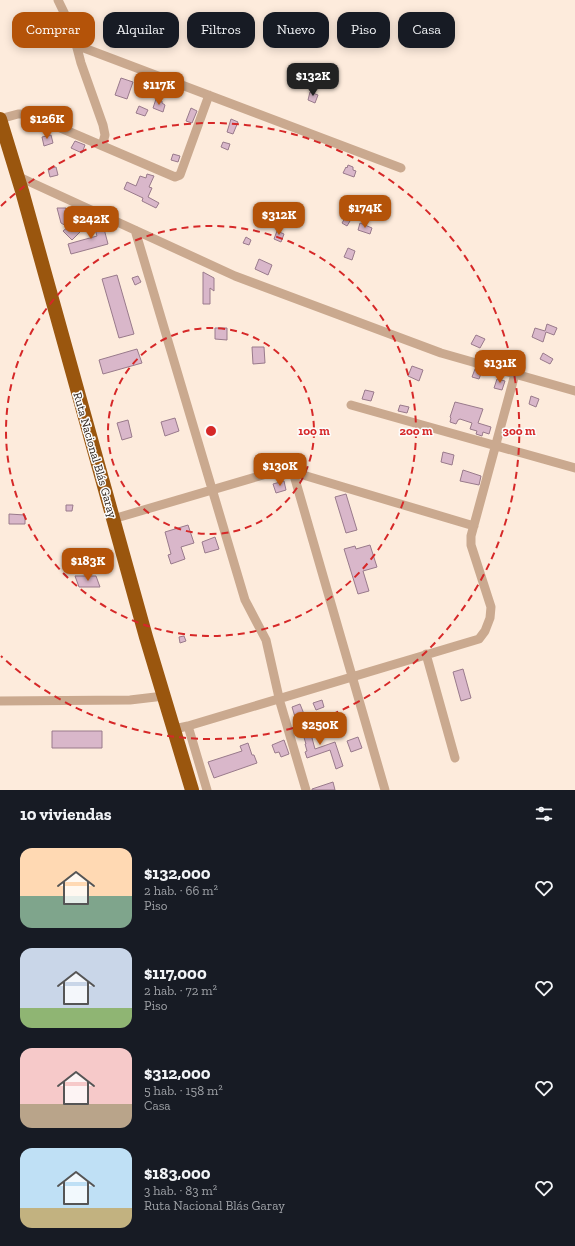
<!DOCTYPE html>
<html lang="es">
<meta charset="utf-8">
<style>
body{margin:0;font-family:"Zilla Slab",serif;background:#20242c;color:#f1f3f6;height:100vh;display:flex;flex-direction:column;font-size:15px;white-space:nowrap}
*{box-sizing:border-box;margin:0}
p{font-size:13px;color:#9ea1a6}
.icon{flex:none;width:22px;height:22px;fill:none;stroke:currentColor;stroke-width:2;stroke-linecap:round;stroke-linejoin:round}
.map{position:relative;height:790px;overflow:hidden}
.panel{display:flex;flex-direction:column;background:#171b24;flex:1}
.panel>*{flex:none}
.top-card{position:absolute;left:12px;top:12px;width:551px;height:36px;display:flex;gap:8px}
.price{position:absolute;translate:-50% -34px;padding:0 9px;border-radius:8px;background:#b45309;color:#fff;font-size:13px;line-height:26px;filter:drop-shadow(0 1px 2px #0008)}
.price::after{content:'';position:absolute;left:50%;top:24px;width:12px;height:9px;margin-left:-6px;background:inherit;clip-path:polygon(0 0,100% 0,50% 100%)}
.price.selected{background:#222;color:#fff}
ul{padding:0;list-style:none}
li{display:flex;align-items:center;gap:12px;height:100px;padding:0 20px}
li span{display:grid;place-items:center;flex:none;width:112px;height:80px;border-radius:12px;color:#555}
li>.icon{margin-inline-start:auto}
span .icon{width:48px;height:48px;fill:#fffc;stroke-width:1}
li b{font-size:17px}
h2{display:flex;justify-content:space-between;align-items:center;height:48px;padding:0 20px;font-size:17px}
.pill{padding:0 14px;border-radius:12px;background:#171b24;box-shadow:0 2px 10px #0003;font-size:14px;line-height:36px}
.pill.selected{background:#b45309;color:#fff}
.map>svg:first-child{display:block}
.building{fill:#d9b7ca;stroke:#997a8b}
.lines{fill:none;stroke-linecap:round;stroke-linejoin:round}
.minor{stroke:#caa98f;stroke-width:9}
.highway{stroke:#9a560e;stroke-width:14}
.ring{fill:none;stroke:#d62828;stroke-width:2;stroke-dasharray:7 5}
.labels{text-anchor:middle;stroke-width:3;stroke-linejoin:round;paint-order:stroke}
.street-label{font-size:12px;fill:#2d221a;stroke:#fcfcfc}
.centre{fill:#d62828;stroke:#fcfcfc;stroke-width:2}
.ring-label{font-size:12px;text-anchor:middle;font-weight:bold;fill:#d62828;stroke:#fcfcfc;stroke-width:3;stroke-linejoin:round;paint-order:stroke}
</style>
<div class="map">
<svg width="575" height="790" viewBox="0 0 575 790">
<rect width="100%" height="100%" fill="#fdebdc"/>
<!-- building -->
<path class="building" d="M121,78L133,82L127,99L115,95Z
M310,92L318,95L315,103L308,100Z
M156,99L162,101V103L165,105L163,112L153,108Z
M139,106L148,110L145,116L136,113Z
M191,108L197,111L192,123L186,121Z
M231,119L238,122L233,134L227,132Z
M51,135L53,143L44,146L42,137Z
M75,141L85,145L82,153L71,148Z
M223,142L230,144L228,150L221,147Z
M173,154L180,156L178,162L171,160Z
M348,165L353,167V170L356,171L354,177L343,173L346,167L347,168Z
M56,167L58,175L50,177L48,169Z
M147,174L154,176L149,187L152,188L148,197L159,203L156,208L142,201L143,198L124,189L127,182L136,186L140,176L146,178Z
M57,208H66L68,214L75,212V215L79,214L80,217H84V228L72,240L63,231L68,227L61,223Z
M259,211L272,216L269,223L256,218Z
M345,218L350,221L347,226L342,223Z
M99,220L101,225H103L108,244L71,254L68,244L97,236L93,222Z
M360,223L372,228L370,234L358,230Z
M277,231L284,234L281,242L274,239Z
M246,237L251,240L249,245L243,243Z
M348,248L355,251L352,260L344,257Z
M259,259L272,265L268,275L255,269Z
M203,272L214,278V291L210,288V304H203Z
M117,275L134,334L119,338L102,279Z
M138,276L141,282L135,285L132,278Z
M547,324L557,328L554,335L546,332L543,342L532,337L535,328L545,331Z
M215,328H227V340L215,339Z
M476,335L485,339L480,348L471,344Z
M252,347H264L265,363L253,364Z
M137,349L142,363L103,374L99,360Z
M543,353L553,359L550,364L540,359Z
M412,366L423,370L419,381L408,376Z
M475,369L482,371L479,379L472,377Z
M497,379L505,381L502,390L494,388Z
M365,390L374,392L371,401L362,399Z
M531,396L539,399L536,407L529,404Z
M455,402L483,409L478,423L491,427L489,434L483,432L482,436L476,434L477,431L470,429L472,423L460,419L458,420L456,424L450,422L451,418L450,417Z
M400,405L409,407L407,413L398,411Z
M175,418L179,431L165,436L161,422Z
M128,420L132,437L122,440L117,423Z
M443,452L454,455L452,465L441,462Z
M270,457L272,466L264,468L261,459Z
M463,470L481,476L479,485L460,481Z
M284,481L286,490L276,493L273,484Z
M346,494L357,530L346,533L335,497Z
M66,505H73L72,511H66Z
M9,514L25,515V524H9Z
M188,525L194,543L181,547L185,559L171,564L168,555L171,554L165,532Z
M215,537L219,549L205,553L202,542Z
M370,545L377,567L363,571L369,591L358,594L344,549L355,546L356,549Z
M75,576H96L100,587H79Z
M184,636L186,641L180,643L179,637Z
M463,669L471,698L461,701L453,672Z
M322,700L324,707L316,710L313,703Z
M300,704L304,714L295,717L292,707Z
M313,724L316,736L312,738L315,749L335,742L343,766L336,769L330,750L307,758L305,752L307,751L305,744H306L301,728Z
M52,731H102V748H52Z
M358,737L362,748L351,752L347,741Z
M284,740L289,754L281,757L279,752L275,753L272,745Z
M248,743L252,755H254L257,763L214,778L208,762L242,751L240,746Z
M333,782L335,790H312V789Z"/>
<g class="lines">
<!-- minor -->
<path class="minor" d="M58,0L72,29L81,63L103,125L105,135L102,146
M76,45L401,168
M0,119L18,114H28L175,177L180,175L209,95
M17,176L235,276L441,353L575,391
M135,230L245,600L266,640L280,702L306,790
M351,405L575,468
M293,472L385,790
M113,519L280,470L293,472L474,526
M426,654L455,758
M0,701L130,700L164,696
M188,726L207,790
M174,729L188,726L479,639L485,631L490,618L491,607L471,545V536L515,374"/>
<!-- highway -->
<path class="highway" d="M0,119L22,191L146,637L192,790"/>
</g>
<!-- distance rings -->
<g class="ring">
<circle cx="211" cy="431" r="103"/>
<circle cx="211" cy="431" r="205"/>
<path d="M1 206A308 308 0 1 1 1 656"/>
</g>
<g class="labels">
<!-- street labels -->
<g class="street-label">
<text transform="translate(95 455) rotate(74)" y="4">Ruta Nacional Blás Garay</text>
</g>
</g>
<circle cx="211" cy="431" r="6" class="centre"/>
<g class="ring-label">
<text x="314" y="435">100 m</text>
<text x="416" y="435">200 m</text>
<text x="519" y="435">300 m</text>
</g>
</svg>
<b class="price selected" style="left:313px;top:97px">$132K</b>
<b class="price" style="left:159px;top:106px">$117K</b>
<b class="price" style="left:47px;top:140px">$126K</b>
<b class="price" style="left:365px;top:229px">$174K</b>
<b class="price" style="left:279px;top:236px">$312K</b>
<b class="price" style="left:91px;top:240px">$242K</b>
<b class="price" style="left:500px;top:384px">$131K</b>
<b class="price" style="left:280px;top:487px">$130K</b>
<b class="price" style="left:88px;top:582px">$183K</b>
<b class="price" style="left:320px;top:746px">$250K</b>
<div class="top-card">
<a class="pill selected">Comprar</a>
<a class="pill">Alquilar</a>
<a class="pill">Filtros</a>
<a class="pill">Nuevo</a>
<a class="pill">Piso</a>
<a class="pill">Casa</a>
</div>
</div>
<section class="panel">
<h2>10 viviendas<svg class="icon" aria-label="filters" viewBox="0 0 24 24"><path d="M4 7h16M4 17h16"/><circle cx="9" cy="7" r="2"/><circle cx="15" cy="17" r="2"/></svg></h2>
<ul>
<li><span style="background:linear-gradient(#ffd9b3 60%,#7fa58c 0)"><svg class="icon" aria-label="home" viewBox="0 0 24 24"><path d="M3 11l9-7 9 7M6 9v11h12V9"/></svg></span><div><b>$132,000</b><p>2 hab. · 66 m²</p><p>Piso</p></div><svg class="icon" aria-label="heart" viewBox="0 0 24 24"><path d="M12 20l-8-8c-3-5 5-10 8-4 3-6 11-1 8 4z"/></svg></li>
<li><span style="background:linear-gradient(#c9d6e8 75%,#8fb573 0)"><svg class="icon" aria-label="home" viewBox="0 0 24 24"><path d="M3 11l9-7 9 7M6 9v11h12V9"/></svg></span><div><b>$117,000</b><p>2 hab. · 72 m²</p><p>Piso</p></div><svg class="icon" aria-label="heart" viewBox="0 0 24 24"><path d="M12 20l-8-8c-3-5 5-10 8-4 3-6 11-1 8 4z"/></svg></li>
<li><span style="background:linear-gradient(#f6c9c9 70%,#b9a48a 0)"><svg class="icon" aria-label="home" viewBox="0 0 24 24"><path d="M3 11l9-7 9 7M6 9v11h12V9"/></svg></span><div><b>$312,000</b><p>5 hab. · 158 m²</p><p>Casa</p></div><svg class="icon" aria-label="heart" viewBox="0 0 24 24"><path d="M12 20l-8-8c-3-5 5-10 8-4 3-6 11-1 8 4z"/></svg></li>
<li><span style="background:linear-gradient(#bfe0f5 75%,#c2b280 0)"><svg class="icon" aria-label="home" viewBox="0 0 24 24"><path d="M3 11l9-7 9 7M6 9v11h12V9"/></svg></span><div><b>$183,000</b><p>3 hab. · 83 m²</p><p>Ruta Nacional Blás Garay</p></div><svg class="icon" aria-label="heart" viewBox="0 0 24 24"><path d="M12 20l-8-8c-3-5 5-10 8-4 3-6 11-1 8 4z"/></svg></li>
</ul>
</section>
